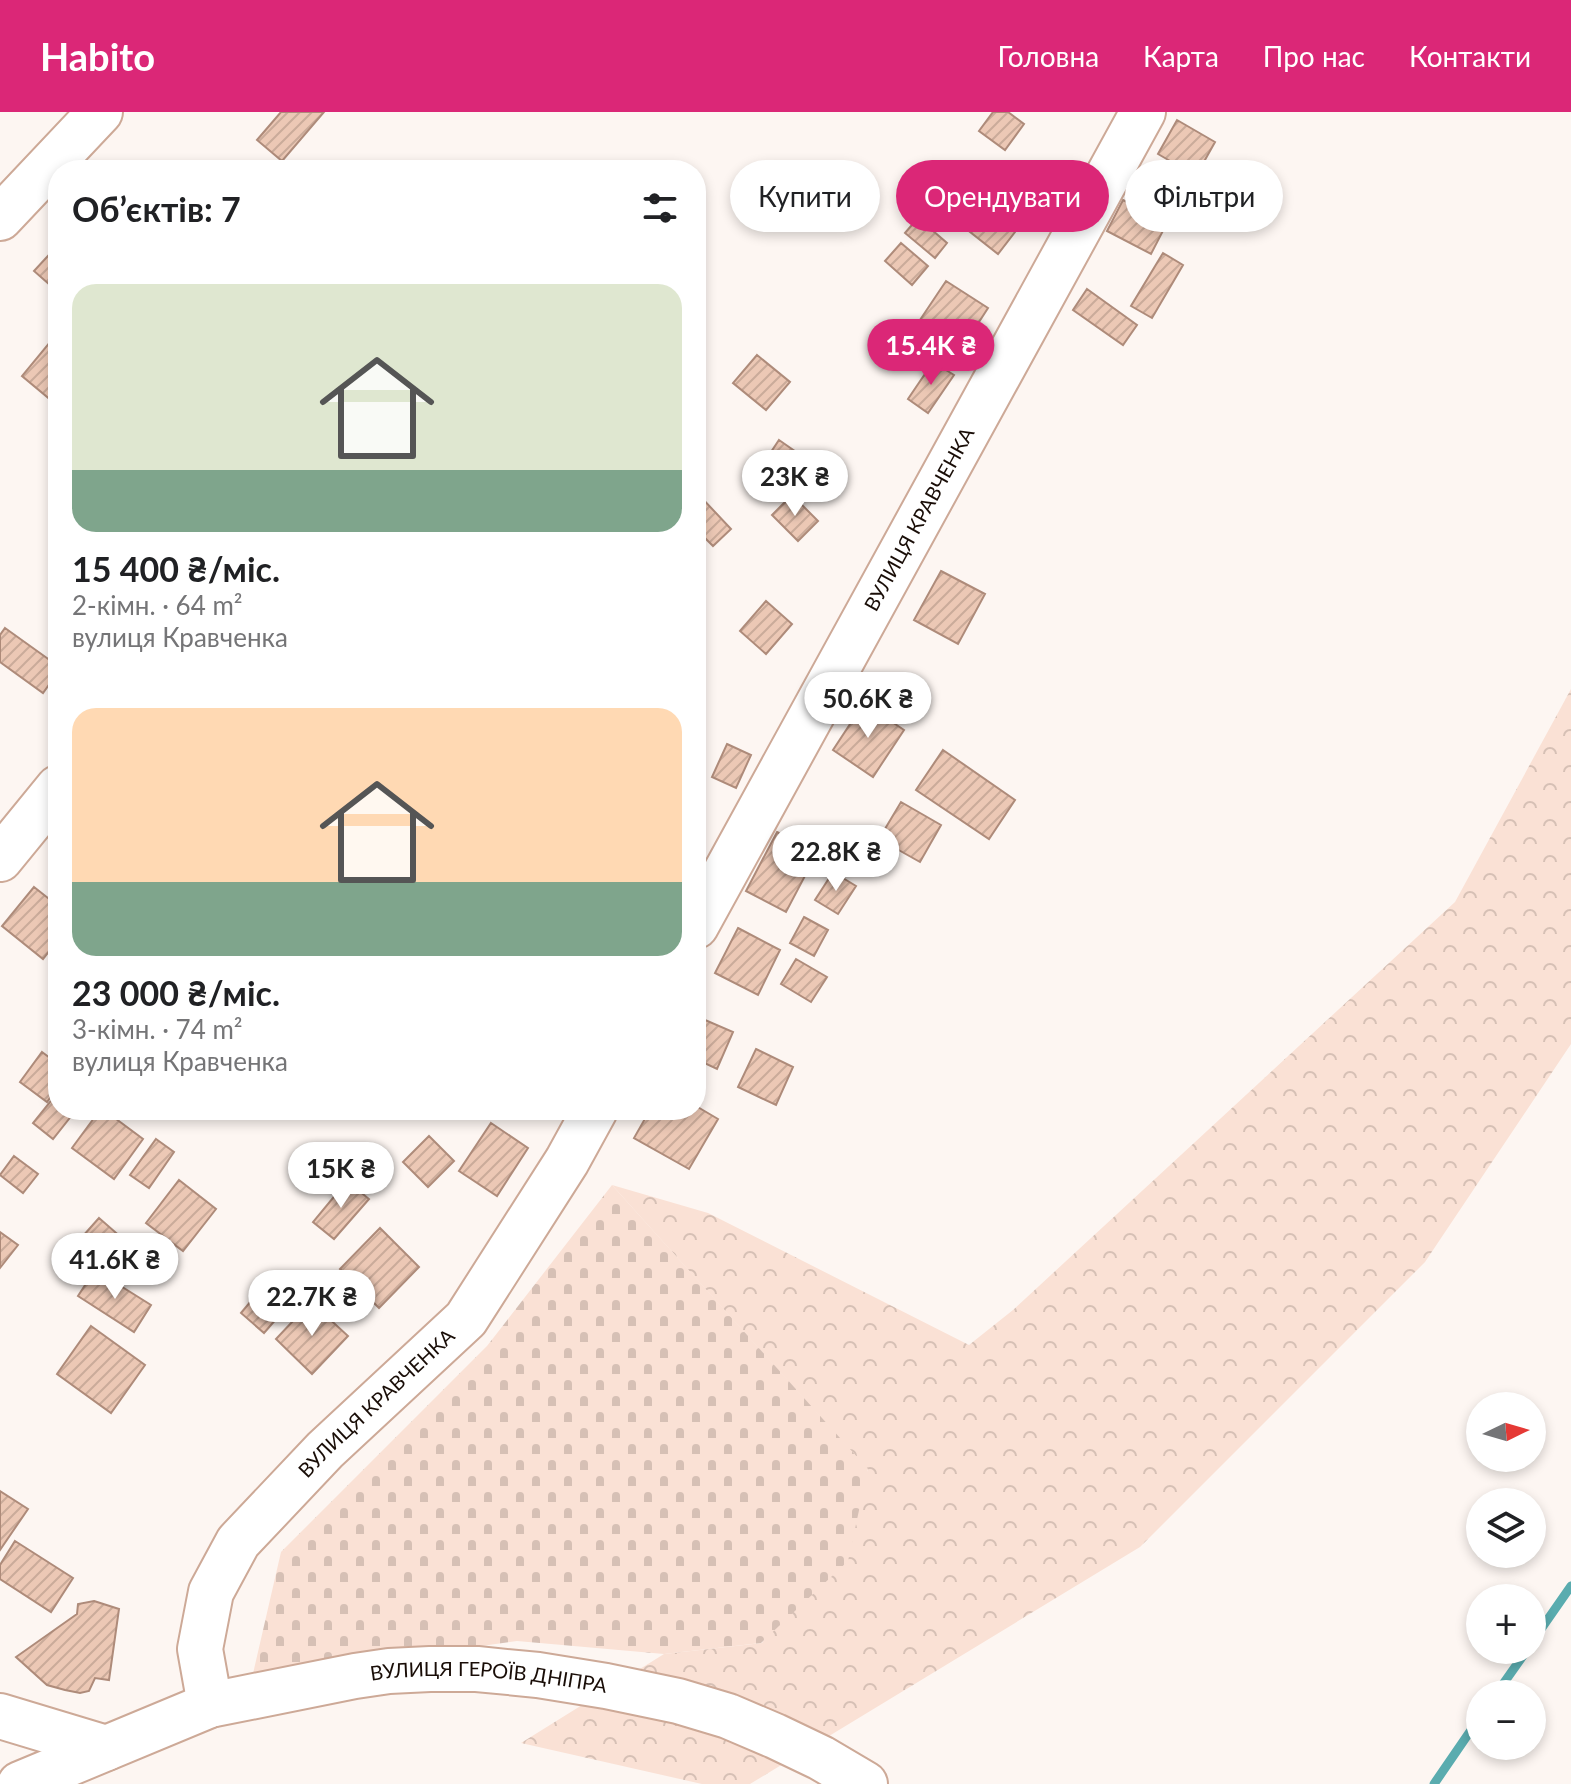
<!DOCTYPE html>
<html lang="uk">
<meta charset="utf-8">
<style>
body{margin:0;font-family:Lato,sans-serif;background:#f2f2f2;color:#202124;height:100vh;display:flex;flex-direction:column;font-size:30px;white-space:nowrap}
*{box-sizing:border-box;margin:0}
p{font-size:26px;color:#757577}
.icon{flex:none;width:44px;height:44px;fill:none;stroke:currentColor;stroke-width:2;stroke-linecap:round;stroke-linejoin:round}
.map{position:relative;flex:1;overflow:hidden}
.panel{position:absolute;left:48px;top:48px;width:658px;height:960px;display:flex;flex-direction:column;background:#fff;border-radius:32px;box-shadow:0 4px 12px #0003}
.panel>*{flex:none}
.top-card{position:absolute;left:730px;top:48px;width:720px;height:72px;display:flex;gap:16px}
.needle{width:52px;rotate:85deg}
.buttons{position:absolute;left:1466px;top:1280px;display:grid;gap:16px}
.buttons a{display:grid;place-items:center;width:80px;height:80px;border-radius:50%;background:#fff;box-shadow:0 4px 12px #0003;font-size:40px}
.price{position:absolute;translate:-50% -68px;padding:0 18px;border-radius:28px;background:#fff;color:#222;font-size:26px;line-height:52px;filter:drop-shadow(0 2px 4px #0008)}
.price::after{content:'';position:absolute;left:50%;top:48px;width:24px;height:18px;margin-left:-12px;background:inherit;clip-path:polygon(0 0,100% 0,50% 100%)}
.price.on{background:#db2777;color:#fff}
ul{padding:0;list-style:none}
li{display:grid;align-content:center;gap:16px;height:424px;padding:0 24px}
li span{display:grid;place-items:center;height:248px;border-radius:24px;color:#555}
li>.icon{margin-inline-start:auto}
span .icon{width:144px;height:144px;fill:#fffc;stroke-width:1}
li b{font-size:34px}
h2{display:flex;justify-content:space-between;align-items:center;height:96px;padding:0 24px;font-size:34px}
.pill{padding:0 28px;border-radius:36px;background:#fff;box-shadow:0 4px 12px #0003;font-size:28px;line-height:72px}
.pill.on{background:#db2777;color:#fff}
header{display:flex;align-items:center;gap:48px;box-sizing:border-box;height:112px;padding:0 40px;background:#db2777;color:#fff}
header strong{font-size:38px}
nav{display:flex;gap:44px;margin-inline-start:auto;font-size:28px}
.map>svg:first-child{display:block}
.forest{fill:url(#forest-crowns)}
.cemetery{fill:url(#cemetery-stones)}
.lines{fill:none;stroke-linecap:round;stroke-linejoin:round}
.stream{stroke:#5aacaf;stroke-width:9}
.building{fill:url(#building-hatch);stroke:#ae8b7a;stroke-width:2}
.minor-casing{stroke:#cda997;stroke-width:48}
.minor{stroke:#fff;stroke-width:44}
.labels{text-anchor:middle;stroke-width:8;stroke-linejoin:round;paint-order:stroke}
.street-label{font-size:20px;fill:#190d07;stroke:#fdf6f2}
</style>
<header>
<strong>Habito</strong>
<nav><a>Головна</a><a>Карта</a><a>Про нас</a><a>Контакти</a></nav>
</header>
<div class="map">
<svg width="1571" height="1672" viewBox="0 0 1571 1672">
<defs>
<pattern id="forest-crowns" width="20" height="18" patternUnits="userSpaceOnUse" patternTransform="scale(2)"><rect width="20" height="18" fill="#fae1d5"/><path d="M2 6a3 3 0 1 1 6 0M12 15a3 3 0 1 1 6 0" fill="none" stroke="#d6c0b5"/></pattern>
<pattern id="cemetery-stones" width="16" height="16" patternUnits="userSpaceOnUse" patternTransform="scale(2)"><rect width="16" height="16" fill="#fae1d5"/><path d="M2 7V4a2 2 0 0 1 4 0v3zM10 15v-3a2 2 0 0 1 4 0v3z" fill="#d6c0b5"/></pattern>
<pattern id="building-hatch" width="6" height="6" patternUnits="userSpaceOnUse" patternTransform="scale(2)"><rect width="6" height="6" fill="#ecc8b5"/><path d="M-1 1l2-2M0 6l6-6M5 7l2-2" fill="none" stroke="#caab9a"/></pattern>
</defs>
<rect width="100%" height="100%" fill="#fdf6f2"/>
<!-- forest -->
<path class="forest" d="M1571,577V932L1425,1150L1140,1435L750,1672H702L521,1631L664,1542L762,1531L868,1358L612,1073L708,1101L969,1233L1013,1198L1455,790Z"/>
<!-- cemetery -->
<path class="cemetery" d="M612,1073L868,1357L848,1449L761,1531L664,1542L517,1529L252,1566L281,1440L487,1234Z"/>
<g class="lines">
<!-- stream -->
<path class="stream" d="M1532,1530L1571,1474
M1496,1582L1527,1538
M1434,1672L1480,1605"/>
</g>
<!-- building -->
<path class="building" d="M281,0H324L282,49L257,28Z
M993,0H1008L1024,12L1005,38L979,19Z
M1177,8L1215,30L1196,64L1158,42Z
M994,68L1032,98L998,142L960,112Z
M1123,88L1167,111L1151,142L1107,119Z
M918,106L947,131L935,146L905,121Z
M901,131L928,154L912,173L885,149Z
M58,133V180L34,159Z
M1163,141L1183,153L1152,206L1131,194Z
M946,169L988,196L959,241L916,214Z
M1087,177L1137,213L1123,233L1073,198Z
M55,224L58,226V294L22,264Z
M757,243L790,270L766,298L733,271Z
M933,250L954,263L928,301L908,287Z
M779,328L812,351L798,372L765,349Z
M699,383L731,417L713,434L696,417V386Z
M792,383L818,409L798,429L772,403Z
M941,459L985,482L958,532L914,508Z
M766,489L792,512L766,542L740,519Z
M5,516L58,554V560L43,581L0,550V523Z
M864,591L904,618L873,665L833,638Z
M727,632L751,643L736,676L712,665Z
M943,638L1015,688L989,727L916,678Z
M901,690L941,713L920,750L879,727Z
M777,720L817,741L786,800L746,779Z
M833,760L856,774L838,802L815,788Z
M34,775L58,794V828L43,847L2,814Z
M804,805L828,818L814,844L790,831Z
M738,816L780,838L758,883L715,861Z
M796,847L827,865L811,890L781,872Z
M696,904L733,920L717,957L696,947Z
M756,937L793,955L776,993L738,975Z
M42,940L58,952V975L47,990L20,970Z
M58,980V998H76L53,1027L33,1011Z
M696,994L718,1007L689,1057L634,1026L650,998H696Z
M100,998H104L143,1027L114,1067L72,1036Z
M491,1011L528,1036L497,1084L459,1059Z
M429,1024L454,1049L428,1075L403,1050Z
M156,1027L174,1040L149,1076L130,1063Z
M14,1044L38,1062L23,1081L0,1063Z
M179,1068L216,1097L183,1139L146,1111Z
M347,1069L369,1087L334,1127L313,1110Z
M99,1106L122,1126L107,1144L83,1124Z
M380,1116L419,1155L379,1196L340,1157Z
M0,1120L18,1133L0,1156Z
M95,1158L151,1193L134,1220L78,1184Z
M267,1170L291,1190L264,1221L241,1201Z
M311,1190L348,1224L312,1262L276,1227Z
M91,1214L145,1253L111,1301L57,1262Z
M0,1379L28,1397L0,1438Z
M15,1429L73,1466L51,1500L0,1467V1453Z
M94,1489L119,1497L109,1568L95,1566L89,1579L80,1581L65,1578L47,1573L16,1545L77,1502L78,1492Z"/>
<g class="lines">
<defs>
<g id="minor">
<path d="M0,106L100,0"/>
<path d="M0,747L58,676"/>
<path id="s1" d="M696,814L1143,0"/>
<path id="s2" d="M210,1593L200,1537L211,1480L238,1430L325,1338L466,1207L567,1049L595,998"/>
<path d="M0,1604L106,1636"/>
<path id="s3" d="M20,1672L210,1593L355,1564L389,1559L430,1557H477L538,1563L606,1574L678,1589L728,1604L775,1624L821,1646L865,1672"/>
</g>
</defs>
<!-- minor casing -->
<use href="#minor" class="minor-casing"/>
<!-- minor -->
<use href="#minor" class="minor"/>
</g>
<g class="labels">
<!-- street labels -->
<g class="street-label">
<text dy="7" stroke="none"><textPath href="#s1" startOffset="464">ВУЛИЦЯ КРАВЧЕНКА</textPath></text>
<text dy="7" stroke="none"><textPath href="#s2" startOffset="368">ВУЛИЦЯ КРАВЧЕНКА</textPath></text>
<text dy="7" stroke="none"><textPath href="#s3" startOffset="488">ВУЛИЦЯ ГЕРОЇВ ДНІПРА</textPath></text>
</g>
</g>
</svg>
<div class="buttons">
<a><svg class="needle" viewBox="-14 -14 28 28"><path d="M0-13l5 13h-10z" fill="#e53935"/><path d="M0 13l5-13h-10z" fill="#757577"/></svg></a>
<a><svg class="icon" aria-label="layers" viewBox="0 0 24 24"><path d="M12 4l9 5-9 5-9-5zM3 14l9 5 9-5"/></svg></a>
<a>+</a>
<a>−</a>
</div>
<b class="price on" style="left:931px;top:275px">15.4K ₴</b>
<b class="price" style="left:795px;top:406px">23K ₴</b>
<b class="price" style="left:868px;top:628px">50.6K ₴</b>
<b class="price" style="left:836px;top:781px">22.8K ₴</b>
<b class="price" style="left:341px;top:1098px">15K ₴</b>
<b class="price" style="left:115px;top:1189px">41.6K ₴</b>
<b class="price" style="left:312px;top:1226px">22.7K ₴</b>
<div class="top-card">
<a class="pill">Купити</a>
<a class="pill on">Орендувати</a>
<a class="pill">Фільтри</a>
</div>
<section class="panel">
<h2>Об’єктів: 7<svg class="icon" aria-label="filters" viewBox="0 0 24 24"><path d="M4 7h16M4 17h16"/><circle cx="9" cy="7" r="2"/><circle cx="15" cy="17" r="2"/></svg></h2>
<ul>
<li><span style="background:linear-gradient(#dfe7d0 75%,#7fa58c 0)"><svg class="icon" aria-label="home" viewBox="0 0 24 24"><path d="M3 11l9-7 9 7M6 9v11h12V9"/></svg></span><div><b>15 400 ₴/міс.</b><p>2-кімн. · 64 m²</p><p>вулиця Кравченка</p></div></li>
<li><span style="background:linear-gradient(#ffd9b3 70%,#7fa58c 0)"><svg class="icon" aria-label="home" viewBox="0 0 24 24"><path d="M3 11l9-7 9 7M6 9v11h12V9"/></svg></span><div><b>23 000 ₴/міс.</b><p>3-кімн. · 74 m²</p><p>вулиця Кравченка</p></div></li>
</ul>
</section>
</div>
